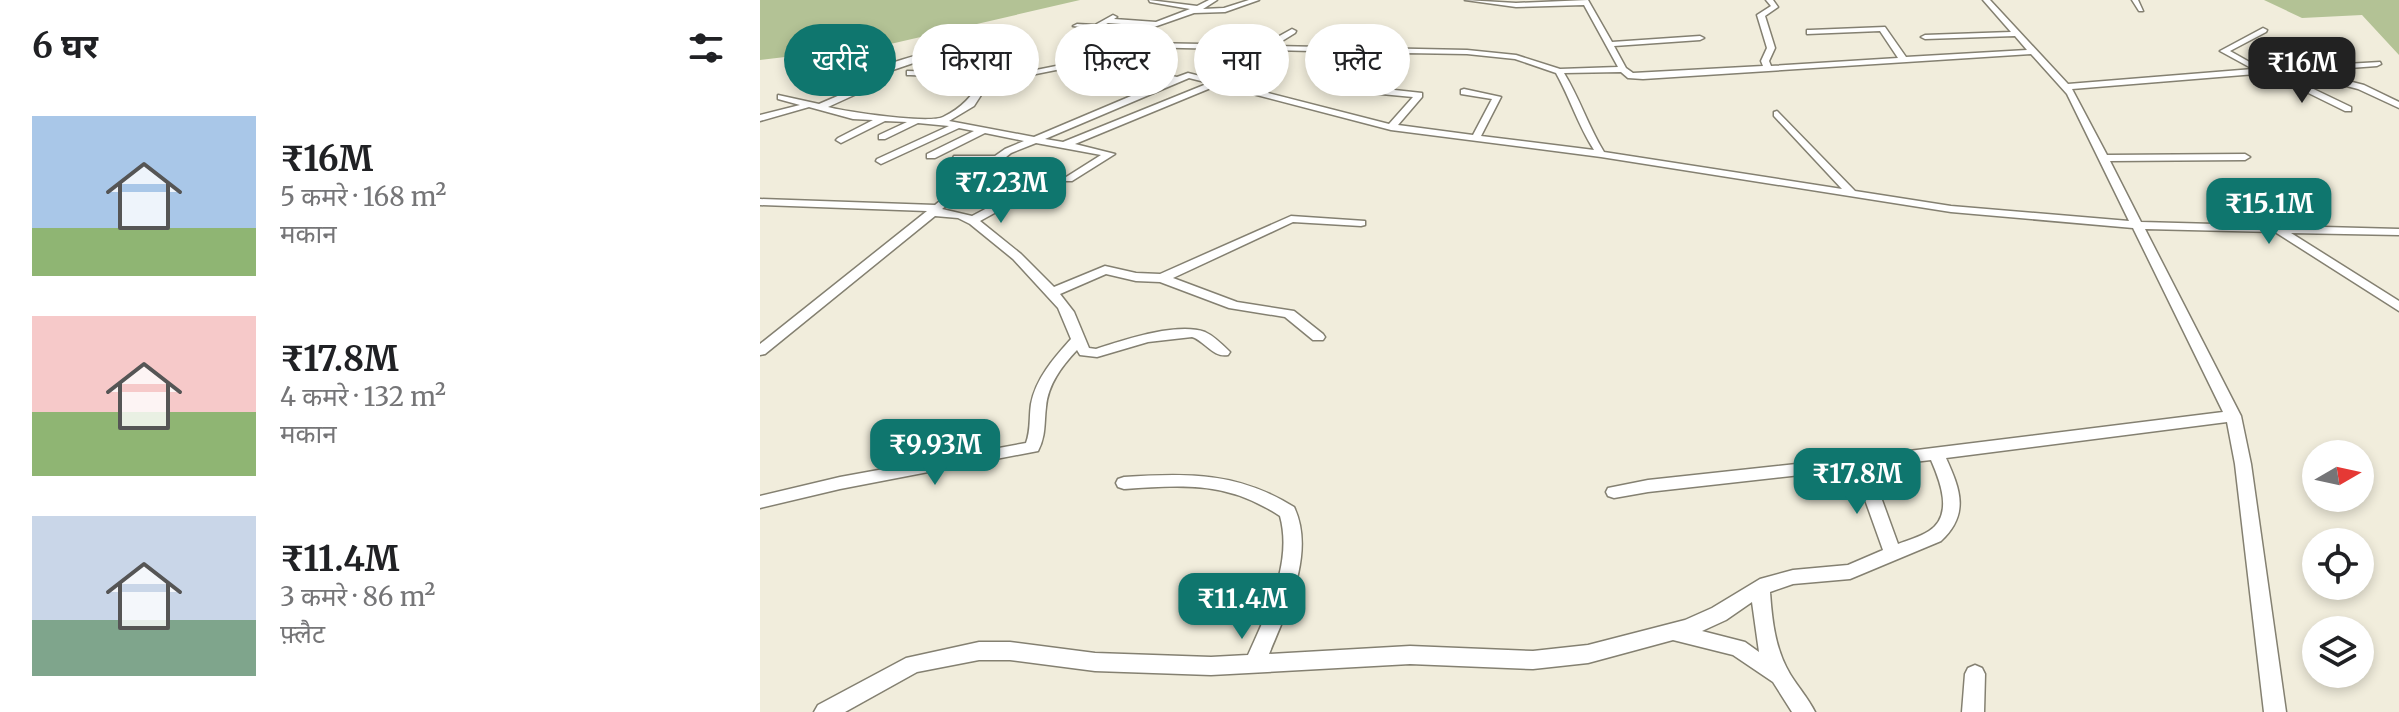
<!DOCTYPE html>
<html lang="hi">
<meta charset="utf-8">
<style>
body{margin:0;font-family:Merriweather,"Noto Sans Devanagari",serif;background:#f2f2f2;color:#202124;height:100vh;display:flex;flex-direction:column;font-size:30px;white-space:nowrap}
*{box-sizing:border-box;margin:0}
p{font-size:26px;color:#757577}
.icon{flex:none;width:44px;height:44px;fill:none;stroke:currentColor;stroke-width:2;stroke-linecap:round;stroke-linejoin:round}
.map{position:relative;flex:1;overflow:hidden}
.panel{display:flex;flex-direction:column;background:#fff;width:760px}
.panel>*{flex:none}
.banner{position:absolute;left:24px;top:24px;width:760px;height:72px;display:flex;gap:16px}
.needle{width:52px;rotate:81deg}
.buttons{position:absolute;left:1542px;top:440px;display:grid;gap:16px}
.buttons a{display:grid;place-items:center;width:72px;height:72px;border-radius:50%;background:#fff;box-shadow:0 4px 12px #0003;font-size:40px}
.price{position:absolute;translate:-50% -68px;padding:0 18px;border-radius:16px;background:#0f766e;color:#fff;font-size:26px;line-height:52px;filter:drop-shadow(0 2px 4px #0008)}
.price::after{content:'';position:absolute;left:50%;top:48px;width:24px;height:18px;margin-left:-12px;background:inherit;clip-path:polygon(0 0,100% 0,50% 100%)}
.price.active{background:#222;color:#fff}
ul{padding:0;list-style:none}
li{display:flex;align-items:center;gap:24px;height:200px;padding:0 32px}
li span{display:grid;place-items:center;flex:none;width:224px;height:160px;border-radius:0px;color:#555}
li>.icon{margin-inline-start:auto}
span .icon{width:96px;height:96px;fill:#fffc;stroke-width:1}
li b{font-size:34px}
h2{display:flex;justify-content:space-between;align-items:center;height:96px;padding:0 32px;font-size:34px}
.chip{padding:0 28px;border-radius:36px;background:#fff;box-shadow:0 4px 12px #0003;font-size:28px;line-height:72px}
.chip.active{background:#0f766e;color:#fff}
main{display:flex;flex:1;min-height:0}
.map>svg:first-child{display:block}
.green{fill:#b3c295}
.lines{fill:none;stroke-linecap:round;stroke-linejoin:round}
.minor-casing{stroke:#848071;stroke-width:3}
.minor{fill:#fff;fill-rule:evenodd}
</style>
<main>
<section class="panel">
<h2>6 घर<svg class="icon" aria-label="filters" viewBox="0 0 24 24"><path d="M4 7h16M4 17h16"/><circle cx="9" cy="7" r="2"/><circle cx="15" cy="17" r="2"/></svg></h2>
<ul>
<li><span style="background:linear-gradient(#a9c7e8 70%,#8fb573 0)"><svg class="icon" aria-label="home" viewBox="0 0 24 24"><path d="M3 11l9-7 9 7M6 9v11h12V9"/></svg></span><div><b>₹16M</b><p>5 कमरे · 168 m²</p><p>मकान</p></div></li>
<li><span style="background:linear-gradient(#f6c9c9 60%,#8fb573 0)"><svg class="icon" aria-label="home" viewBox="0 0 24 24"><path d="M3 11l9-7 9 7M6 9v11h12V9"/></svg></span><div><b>₹17.8M</b><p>4 कमरे · 132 m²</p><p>मकान</p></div></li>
<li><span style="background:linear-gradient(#c9d6e8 65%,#7fa58c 0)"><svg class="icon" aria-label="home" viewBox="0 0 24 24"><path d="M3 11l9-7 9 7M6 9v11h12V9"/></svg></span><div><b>₹11.4M</b><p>3 कमरे · 86 m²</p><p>फ़्लैट</p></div></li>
</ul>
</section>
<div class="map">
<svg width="1639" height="712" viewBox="0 0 1639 712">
<rect width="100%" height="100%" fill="#f1eddc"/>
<!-- green -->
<path class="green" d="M0,0H320L126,45L0,60Z
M1504,0H1639V55L1602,15L1542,18Z"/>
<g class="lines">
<defs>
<path id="minor" d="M389,0L437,6L449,0H457L443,9L464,8L489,0H499L465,12L434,13L394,27L388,40L383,43L503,45L532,29L536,31L535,33L514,46L707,50L756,55L800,69L858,67L824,5L756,7L705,0L756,3L828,0L852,42L940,36L944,38L940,40L854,46L866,68L873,73L1003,66L1001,61L1007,48L997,15L1011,6L1006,0H1013L1018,7L1005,16L1015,48L1009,61L1011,66L1138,58L1120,31L1047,34V30H1050L1125,27L1146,57L1267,50L1255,36L1165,39L1161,37L1165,35L1251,32L1223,0H1230L1308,84L1493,69L1460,51L1503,28L1507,30L1506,32L1470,51L1502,69L1620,62L1621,64L1617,66L1549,71L1604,85L1639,102V108L1598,89L1541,74L1540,71L1520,73L1591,107V111H1585L1508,73L1312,89L1347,155L1485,154L1490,157L1485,160L1350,161L1381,222L1639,229V235L1531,233L1639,301V311L1515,232L1385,229L1481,416L1491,464L1526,712H1504L1475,464L1467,422L1186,458C1200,489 1210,514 1181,541L1090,579L1033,584L1010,592C1012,620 1015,649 1030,674C1038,687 1048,698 1055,712H1032L1013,682L973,655L913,640L828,663L773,669L650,664L451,675L335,671L250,660H219L157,672L85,712H54L58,705L146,658L219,642H250L335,653L451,657L488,655C507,612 533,563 520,516C467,481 424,485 364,489L358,487L356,483L358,479L364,477C428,473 478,472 534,507C556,553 526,612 509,654L650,646L773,651L828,645L925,620L952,608L1000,579L1033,570L1088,565L1123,550L1094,469L888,492L854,498L848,496L846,492L848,488L888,480L1100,457L1463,412L1373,228L1191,212L841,157L631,130L458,85L315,144L355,154L312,181H304L303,179L341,155L276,143L251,153L182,209L212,216L250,196H258V200L220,221L261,254L294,287L345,266L376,273L400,274L531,216L605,221V225L601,226L533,222L413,278L477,302L534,311L563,334L565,337L563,340H553L525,317L469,308L400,282L376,281L346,274L300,294L314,312L329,348L336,349C364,340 417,322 445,332C454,336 463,345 470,352L468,355C453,358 445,341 432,337L388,342L337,357L320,355L317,350C302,366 288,384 286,407C284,423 286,436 278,451L80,489L0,508V496L80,477L266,443C271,430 269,417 271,404C276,378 294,358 311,339L298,308L253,259L210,224L198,218L175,216L5,354L0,355V344L167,211L0,205V199L175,205L228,162L198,161L193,158L194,156H235L245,149L264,141L225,133L175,158H167V154L214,131L199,128L121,164L116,161L117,159L189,126L158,123L125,139H119V135L147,122L125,121L81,143L76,140L78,138L113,120L93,119L49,107L0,121V115L40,105L18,99V95L59,104L94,89L91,85C104,68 155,56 177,50H180V54L121,74L100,84L104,89L103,91L68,107C87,112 168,124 183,117C202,108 212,96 223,78L150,75H147V71L229,73L271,71L331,59V63L271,75L232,78L214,106L189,121L274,137L409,80L333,64L342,57L375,42L323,40L319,38L323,36L380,38L388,26L348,23L336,29L313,26L317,24L335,25L353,15L357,17L354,19L396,22L430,9L390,2ZM378,47L637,53L596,89L600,92L653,97L629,124L508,93L514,71L510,69L506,71L500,91L428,73L417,77L344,63ZM646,53L707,54L755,59L796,73C810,98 818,125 834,150L721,136L741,97L704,89L701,90V94L732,99L713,135L638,125L662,97V93L607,87ZM1271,54L1307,94L1369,221L1191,206L1095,191L1017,111L1014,112V116L1082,189L844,152C828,126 820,99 804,73L861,72L868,78L883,79ZM429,78L449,83L303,142L285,139ZM1171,460C1180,481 1194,515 1169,531C1160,537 1148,540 1138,544L1110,467ZM992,602L999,652L985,642L942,631L966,620Z
M1372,0H1378L1383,11H1379Z
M1215,665L1222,668L1225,674L1224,712H1202L1205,674L1208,668Z"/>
</defs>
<!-- minor casing -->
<use href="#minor" class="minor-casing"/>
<!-- minor -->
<use href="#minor" class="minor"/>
</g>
</svg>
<div class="buttons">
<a><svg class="needle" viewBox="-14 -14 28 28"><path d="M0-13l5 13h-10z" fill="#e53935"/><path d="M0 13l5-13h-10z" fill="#757577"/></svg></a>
<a><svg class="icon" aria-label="locate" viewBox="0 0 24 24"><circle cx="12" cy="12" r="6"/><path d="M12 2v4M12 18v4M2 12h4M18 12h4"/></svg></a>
<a><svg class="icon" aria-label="layers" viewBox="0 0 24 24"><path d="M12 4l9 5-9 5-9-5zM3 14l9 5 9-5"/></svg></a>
</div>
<b class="price active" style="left:1542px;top:105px">₹16M</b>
<b class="price" style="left:241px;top:225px">₹7.23M</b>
<b class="price" style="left:1509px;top:246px">₹15.1M</b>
<b class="price" style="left:175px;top:487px">₹9.93M</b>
<b class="price" style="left:1097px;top:516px">₹17.8M</b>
<b class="price" style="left:482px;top:641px">₹11.4M</b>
<div class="banner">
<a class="chip active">खरीदें</a>
<a class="chip">किराया</a>
<a class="chip">फ़िल्टर</a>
<a class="chip">नया</a>
<a class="chip">फ़्लैट</a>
</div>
</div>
</main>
